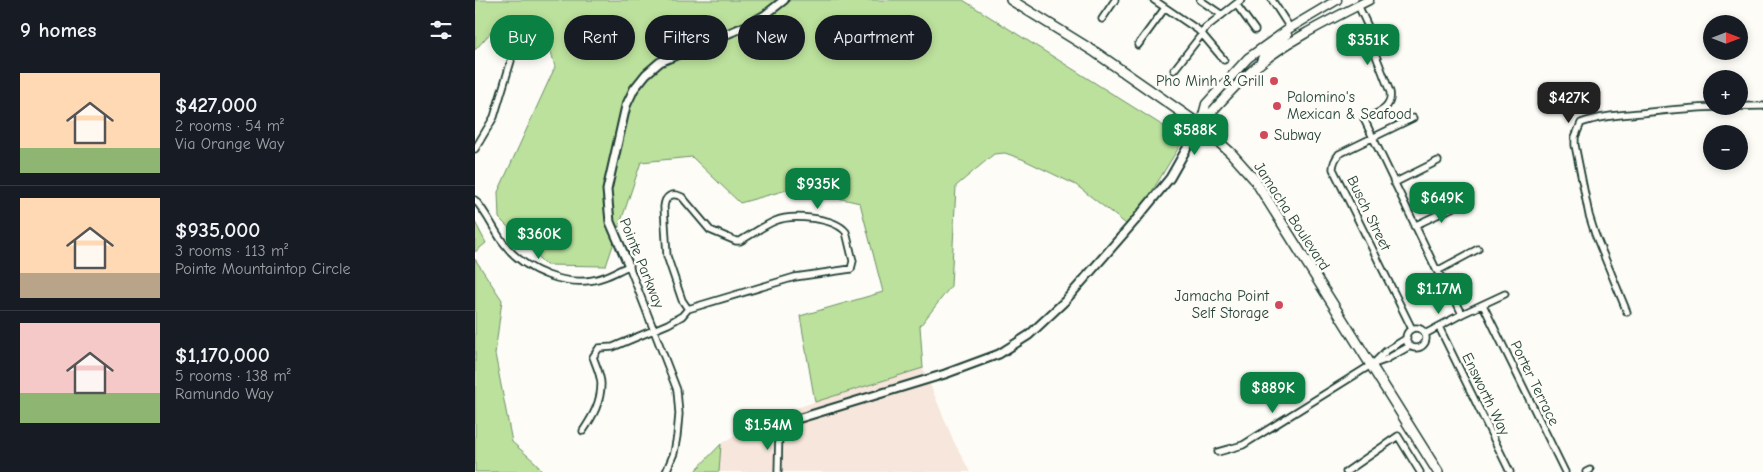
<!DOCTYPE html>
<meta charset="utf-8">
<style>
body{margin:0;font-family:"Comic Neue",sans-serif;background:#20242c;color:#f1f3f6;height:100vh;display:flex;flex-direction:column;font-size:19px;white-space:nowrap}
*{box-sizing:border-box;margin:0}
p{font-size:16px;color:#9ea1a6}
.icon{flex:none;width:28px;height:28px;fill:none;stroke:currentColor;stroke-width:2;stroke-linecap:round;stroke-linejoin:round}
.map{position:relative;flex:1;overflow:hidden}
.sheet{display:flex;flex-direction:column;background:#171b24;width:475px}
.sheet>*{flex:none}
.hud{position:absolute;left:15px;top:15px;width:475px;height:45px;display:flex;gap:10px}
.needle{width:32px;rotate:90deg}
.tools{position:absolute;left:1228px;top:15px;display:grid;gap:10px}
.tools a{display:grid;place-items:center;width:45px;height:45px;border-radius:50%;background:#171b24;box-shadow:0 2px 8px #0003;font-size:25px}
.price{position:absolute;translate:-50% -42px;padding:0 11px;border-radius:10px;background:#0b8043;color:#fff;font-size:16px;line-height:32px;filter:drop-shadow(0 1px 2px #0008)}
.price::after{content:'';position:absolute;left:50%;top:30px;width:15px;height:11px;margin-left:-8px;background:inherit;clip-path:polygon(0 0,100% 0,50% 100%)}
.price.current{background:#222;color:#fff}
ul{padding:0;list-style:none}
li{display:flex;align-items:center;gap:15px;height:125px;padding:0 20px}
li+li{border-top:1px solid #363941}
li span{display:grid;place-items:center;flex:none;width:140px;height:100px;border-radius:0px;color:#555}
li>.icon{margin-inline-start:auto}
span .icon{width:60px;height:60px;fill:#fffc;stroke-width:1}
li b{font-size:21px}
h2{display:flex;justify-content:space-between;align-items:center;height:60px;padding:0 20px;font-size:21px}
.pill{padding:0 18px;border-radius:22px;background:#171b24;box-shadow:0 2px 8px #0003;font-size:18px;line-height:45px}
.pill.current{background:#0b8043;color:#fff}
main{display:flex;flex:1;min-height:0}
.map>svg:first-child{display:block}
.built{fill:#f6e6db}
.green{fill:#bce19c;stroke:#6e8f68}
.lines{fill:none;stroke-linecap:round;stroke-linejoin:round}
.minor-casing{stroke:#1f3d34;stroke-width:9}
.tertiary-casing{stroke:#1f3d34;stroke-width:11}
.secondary-casing{stroke:#1f3d34;stroke-width:11}
.primary-casing{stroke:#1f3d34;stroke-width:12}
.minor{stroke:#fdfcf7;stroke-width:5.5}
.tertiary{stroke:#fdfcf7;stroke-width:7}
.secondary{stroke:#fdfcf7;stroke-width:8}
.primary{stroke:#fdfcf7;stroke-width:9}
.poi-dot{fill:#d1495b;stroke:#fdfcf7;stroke-width:2}
.labels{text-anchor:middle;stroke-width:5;stroke-linejoin:round;paint-order:stroke}
.poi-label{font-size:15px;fill:#1f3d34;stroke:#fdfcf7;text-anchor:end}
.street-label{font-size:15px;fill:#1f3d34;stroke:#fdfcf7}
</style>
<main>
<section class="sheet">
<h2>9 homes<svg class="icon" aria-label="filters" viewBox="0 0 24 24"><path d="M4 7h16M4 17h16"/><circle cx="9" cy="7" r="2"/><circle cx="15" cy="17" r="2"/></svg></h2>
<ul>
<li><span style="background:linear-gradient(#ffd9b3 75%,#8fb573 0)"><svg class="icon" aria-label="home" viewBox="0 0 24 24"><path d="M3 11l9-7 9 7M6 9v11h12V9"/></svg></span><div><b>$427,000</b><p>2 rooms · 54 m²</p><p>Via Orange Way</p></div></li>
<li><span style="background:linear-gradient(#ffd9b3 75%,#b9a48a 0)"><svg class="icon" aria-label="home" viewBox="0 0 24 24"><path d="M3 11l9-7 9 7M6 9v11h12V9"/></svg></span><div><b>$935,000</b><p>3 rooms · 113 m²</p><p>Pointe Mountaintop Circle</p></div></li>
<li><span style="background:linear-gradient(#f6c9c9 70%,#8fb573 0)"><svg class="icon" aria-label="home" viewBox="0 0 24 24"><path d="M3 11l9-7 9 7M6 9v11h12V9"/></svg></span><div><b>$1,170,000</b><p>5 rooms · 138 m²</p><p>Ramundo Way</p></div></li>
</ul>
</section>
<div class="map">
<svg width="1288" height="472" viewBox="0 0 1288 472">
<rect width="100%" height="100%" fill="#fdfcf7"/>
<filter id="ink" filterUnits="userSpaceOnUse"><feTurbulence type="fractalNoise" baseFrequency=".02" numOctaves="2"/><feDisplacementMap in="SourceGraphic" scale="10" xChannelSelector="R" yChannelSelector="G"/><feConvolveMatrix kernelMatrix="1 2 1 2 8 2 1 2 1" color-interpolation-filters="sRGB"/></filter>
<g filter="url(#ink)">
<!-- built -->
<path class="built" d="M448,368L479,442L495,472H244L246,444L286,419Z"/>
<!-- green -->
<path class="green" d="M0,0H488L709,139L655,227L601,185L547,159L530,153L519,154L481,186L476,286L445,326L448,368L340,402L325,316L408,292L385,203L319,188L265,203L217,157L166,162L131,266L71,265L24,218L23,192L80,67L69,24L27,20L0,50Z
M0,222L11,243L0,252Z
M0,259L27,300L20,354L37,442L61,463L67,472H0Z
M246,444L244,472H219Z"/>
<g class="lines">
<defs>
<path id="minor" d="M679,0L723,30L727,34L730,28L766,0
M725,0L747,15
M797,0L815,28
M761,4L780,30
M883,5L896,33L898,48L915,92C918,109 902,113 889,119L962,271L977,293L987,314
M627,19L640,0
M663,45L690,8
M699,70L727,34L749,60
M0,149L19,117L36,61
M919,183L963,161
M0,200C11,212 18,228 27,241C48,271 94,290 129,277C138,274 146,269 154,266L202,390L204,414L202,436L199,453L191,472
M939,226L985,204
M962,271L1003,249
M1008,305L1090,472
M1152,312L1120,234L1114,215L1100,145V137L1106,123C1125,116 1145,115 1166,113C1207,108 1247,106 1288,106
M964,327L1035,472
M931 338a10 10 0 1 1 20 0a10 10 0 1 1-20 0Z
M937,329L858,169C858,163 860,159 864,154L938,118
M950,334L987,314L1030,294
M898,364L911,351L932,338
M108,431C118,416 126,402 126,384C126,376 121,365 118,357L124,348L138,347L193,324L207,316L213,309L320,277L376,269L378,261L371,232C359,217 316,214 300,221C288,226 276,235 265,241H261L235,230L207,197C197,192 190,196 189,207L192,256L207,300L213,309
M743,452L768,445L896,365L910,360L935,346
M303,472L304,430
M871,472L923,436L945,472
M1111,472L1115,470"/>
<path id="tertiary" d="M154,266L135,222L132,190L151,106L159,89L171,74L185,62L271,26L290,15L309,0
M304,430L309,423L470,374L524,354L554,335L590,301L659,222L695,178L725,125"/>
<path id="secondary" d="M785,64L789,54L812,35
M726,123L731,104L773,58L815,28L862,0
M725,125C743,105 761,84 781,67C815,39 855,20 894,0"/>
<path id="primary" d="M536,0L620,52L725,125L756,153L780,180L963,472"/>
</defs>
<!-- minor casing -->
<use href="#minor" class="minor-casing"/>
<!-- tertiary casing -->
<use href="#tertiary" class="tertiary-casing"/>
<!-- secondary casing -->
<use href="#secondary" class="secondary-casing"/>
<!-- primary casing -->
<use href="#primary" class="primary-casing"/>
<!-- minor -->
<use href="#minor" class="minor"/>
<!-- tertiary -->
<use href="#tertiary" class="tertiary"/>
<!-- secondary -->
<use href="#secondary" class="secondary"/>
<!-- primary -->
<use href="#primary" class="primary"/>
</g>
</g>
<!-- markers -->
<g class="poi-dot">
<circle cx="799" cy="81" r="5"/>
<circle cx="802" cy="106" r="5"/>
<circle cx="789" cy="135" r="5"/>
<circle cx="804" cy="305" r="5"/>
</g>
<g class="labels">
<!-- poi labels -->
<g class="poi-label">
<text x="789" y="86">Pho Minh &amp; Grill</text>
<text x="812" y="102" text-anchor="start">Palomino's<tspan x="812" dy="17">Mexican &amp; Seafood</tspan></text>
<text x="799" y="140" text-anchor="start">Subway</text>
<text x="794" y="301">Jamacha Point<tspan x="794" dy="17">Self Storage</tspan></text>
</g>
<!-- street labels -->
<g class="street-label">
<text transform="translate(894 213) rotate(64)" y="5">Busch Street</text>
<text transform="translate(817 216) rotate(57)" y="5">Jamacha Boulevard</text>
<text transform="translate(167 263) rotate(68)" y="5">Pointe Parkway</text>
<text transform="translate(1060 383) rotate(64)" y="5">Porter Terrace</text>
<text transform="translate(1011 394) rotate(64)" y="5">Ensworth Way</text>
</g>
</g>
</svg>
<div class="tools">
<a><svg class="needle" viewBox="-14 -14 28 28"><path d="M0-13l5 13h-10z" fill="#e53935"/><path d="M0 13l5-13h-10z" fill="#9ea1a6"/></svg></a>
<a>+</a>
<a>−</a>
</div>
<b class="price" style="left:893px;top:66px">$351K</b>
<b class="price current" style="left:1094px;top:124px">$427K</b>
<b class="price" style="left:720px;top:156px">$588K</b>
<b class="price" style="left:343px;top:210px">$935K</b>
<b class="price" style="left:967px;top:224px">$649K</b>
<b class="price" style="left:64px;top:260px">$360K</b>
<b class="price" style="left:964px;top:315px">$1.17M</b>
<b class="price" style="left:798px;top:414px">$889K</b>
<b class="price" style="left:293px;top:451px">$1.54M</b>
<div class="hud">
<a class="pill current">Buy</a>
<a class="pill">Rent</a>
<a class="pill">Filters</a>
<a class="pill">New</a>
<a class="pill">Apartment</a>
</div>
</div>
</main>
